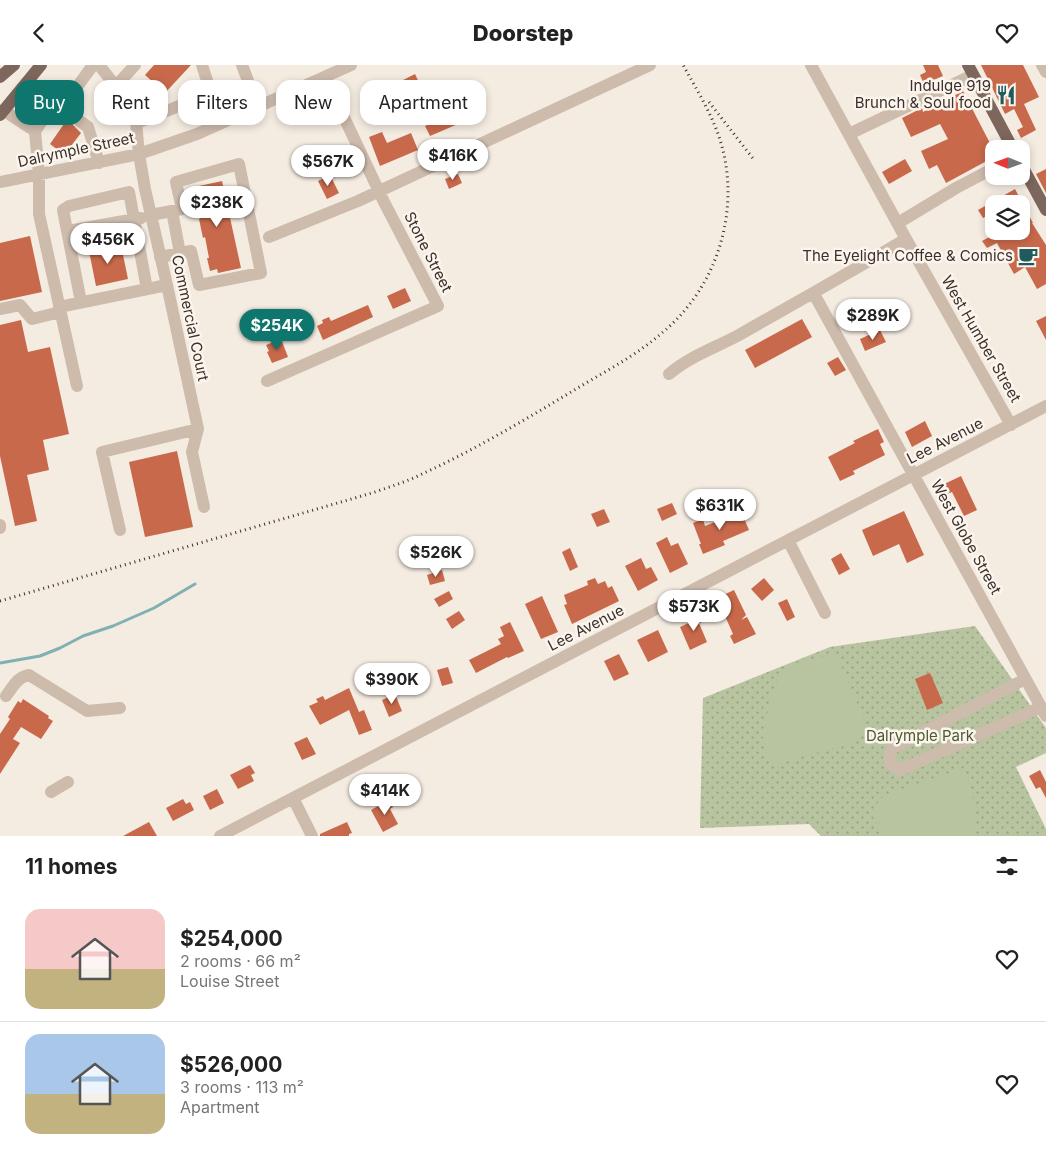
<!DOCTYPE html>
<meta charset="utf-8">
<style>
body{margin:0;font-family:Inter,sans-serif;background:#f2f2f2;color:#222;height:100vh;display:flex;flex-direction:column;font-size:19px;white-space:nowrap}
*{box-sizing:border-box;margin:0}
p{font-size:16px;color:#767676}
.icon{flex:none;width:28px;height:28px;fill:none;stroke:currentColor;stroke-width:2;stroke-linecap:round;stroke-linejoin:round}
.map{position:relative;height:771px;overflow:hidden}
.side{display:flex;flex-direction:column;background:#fff;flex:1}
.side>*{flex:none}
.banner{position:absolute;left:15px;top:15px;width:500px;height:45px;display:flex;gap:10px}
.needle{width:32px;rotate:271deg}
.tools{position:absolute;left:985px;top:75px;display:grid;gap:10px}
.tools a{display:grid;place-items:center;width:45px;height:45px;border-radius:10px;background:#fff;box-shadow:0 2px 8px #0003;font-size:25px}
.price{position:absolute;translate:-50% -42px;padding:0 11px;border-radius:18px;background:#fff;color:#222;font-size:16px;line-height:32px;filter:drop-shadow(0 1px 2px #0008)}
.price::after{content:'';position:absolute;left:50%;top:30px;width:15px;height:11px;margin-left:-8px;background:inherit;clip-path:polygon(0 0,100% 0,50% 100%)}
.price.current{background:#0f766e;color:#fff}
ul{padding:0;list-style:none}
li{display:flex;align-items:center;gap:15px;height:125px;padding:0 25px}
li+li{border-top:1px solid #e0e0e0}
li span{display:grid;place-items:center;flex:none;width:140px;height:100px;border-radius:15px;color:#555}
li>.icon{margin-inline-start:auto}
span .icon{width:60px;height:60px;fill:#fffc;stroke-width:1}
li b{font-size:21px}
h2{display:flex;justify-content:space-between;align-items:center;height:60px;padding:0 25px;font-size:21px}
.chip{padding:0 18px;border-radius:15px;background:#fff;box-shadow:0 2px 8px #0003;font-size:18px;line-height:45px}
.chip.current{background:#0f766e;color:#fff}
header{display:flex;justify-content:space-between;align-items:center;height:65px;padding:0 25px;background:#fff;font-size:22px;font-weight:800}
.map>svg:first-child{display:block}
.green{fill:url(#green-dots)}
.pitch{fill:#b8c4a0}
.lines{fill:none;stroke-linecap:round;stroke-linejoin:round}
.stream{stroke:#7fb0b2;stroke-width:3}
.building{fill:#c8694b}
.minor-tunnel{stroke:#cfc6bd;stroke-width:12;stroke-dasharray:12 6;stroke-linecap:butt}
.minor{stroke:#cdbbac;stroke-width:12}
.major{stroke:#7d675c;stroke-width:12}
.rail{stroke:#3b302b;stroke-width:3;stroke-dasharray:1 4;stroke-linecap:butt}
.labels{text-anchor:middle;stroke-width:5;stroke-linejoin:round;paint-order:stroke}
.poi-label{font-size:15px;fill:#3b302b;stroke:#fbf5ee;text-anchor:end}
.street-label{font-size:15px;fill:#3b302b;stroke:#fbf5ee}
.park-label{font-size:15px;fill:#4a5a2e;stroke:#fbf5ee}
</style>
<header><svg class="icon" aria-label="back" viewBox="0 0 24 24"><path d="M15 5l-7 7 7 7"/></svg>Doorstep<svg class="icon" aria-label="heart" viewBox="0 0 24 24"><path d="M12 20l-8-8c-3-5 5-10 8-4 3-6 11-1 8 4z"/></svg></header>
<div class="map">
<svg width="1046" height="771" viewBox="0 0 1046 771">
<defs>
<pattern id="green-dots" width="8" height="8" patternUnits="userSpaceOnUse" patternTransform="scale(1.25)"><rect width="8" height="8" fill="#b8c4a0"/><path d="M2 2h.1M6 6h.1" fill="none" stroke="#97a083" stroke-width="1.8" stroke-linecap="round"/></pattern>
</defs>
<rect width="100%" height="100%" fill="#f4ebe1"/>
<!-- green -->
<path class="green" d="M975,561L1046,663V688L1016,702L1046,764V771H821L809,759L700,763L703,633L830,582Z"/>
<!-- pitch -->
<path class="pitch" d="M836,589L865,656V667L858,676L770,701L762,669L773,625L781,609L796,598Z
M964,703C971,726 980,747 975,771H885L870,747L884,730Z"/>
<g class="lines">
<!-- stream -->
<path class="stream" d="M0,598L40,591L60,583L83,571L113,561L154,543L195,519"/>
</g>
<!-- building -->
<path class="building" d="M154,0H191L165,28L145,10Z
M923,0H938L943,11L924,19L920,10L926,7Z
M981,0H1023L1039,32L1024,39L1036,65L1021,73L1017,65L1023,62L1014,44L1005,49Z
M415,9L424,28L412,33L408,25L405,26L401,16Z
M963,26L994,86V92L946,118L937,100L929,104L921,86L948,74L940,59L911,72L902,53L922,43L923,47Z
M112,30L121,51L110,55L102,34Z
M458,39L465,56L430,71L425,61L450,50L448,44Z
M76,46L81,49L74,53L73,60L81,68L68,85H58L50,79L66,56L67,57Z
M382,67L387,78L411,68L418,85L380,101L369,72Z
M905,94L912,106L889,119L882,107Z
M1046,104V128L1036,109Z
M458,109L462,118L449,124L445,114Z
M330,110L339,128L327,134L318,116Z
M222,116L241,203L218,208L217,204L210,206L207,193H209L205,172L203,173L199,154L201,153L193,126L200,125L199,121Z
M1015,124L1033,158H1032L1046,180V219L1037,224L1025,202L1014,209L997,178L987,183L982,176L1000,166H1021V139H994V147L983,153L978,145Z
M30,171L42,227L0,236V178Z
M112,178V181L121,180L128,214L96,221L89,186L100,184L99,181Z
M405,223L411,236L393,244L387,231Z
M368,240L373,252L323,275L317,261L323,258L322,255L329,252L331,256Z
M1046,251V275L1036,256Z
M802,254L812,272L755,303L745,285Z
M21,255L28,287L50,282L69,369L43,375L49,405L27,410L37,456L15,461L0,391V260Z
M880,265L886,277L865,286L860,274Z
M281,274L288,292L272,298L267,287L269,286L266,280Z
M838,292L846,305L835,311L827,298Z
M925,356L932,371L912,382L905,367Z
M878,364L884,377L880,379L885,390L853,406L855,409L840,416L828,392L855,378L853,376Z
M177,386L193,462L145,472L129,397Z
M961,411L977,445L964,451L952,427L940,432L936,423Z
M672,438L677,449L662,456L657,444Z
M604,444L610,457L597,462L591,449Z
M740,444L749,465L723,476L725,480L703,489L699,479H701L693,458L703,454L705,461L728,452L727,449Z
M904,446L924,490L907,498L899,479L873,491L862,465Z
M667,472L671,481L678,478L688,499L670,508L656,478Z
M570,483L578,502L570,506L562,487Z
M841,488L850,504L839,510L831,494Z
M641,493L646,504L651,502L658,515L638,526L625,501Z
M442,505L445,516L430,520L427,510Z
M595,513L598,519L605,516L608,523L612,521L619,536L572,559L564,540L567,539L564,530L588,520L587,516Z
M764,513L774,525L762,536L751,524Z
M734,525L746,550L741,555L747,552L756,569L734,579L730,571L733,569L717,533Z
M449,526L453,534L439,542L434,534Z
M542,531L558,567L541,574L525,539Z
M787,534L795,552L787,556L778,538Z
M459,546L465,555L452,564L446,554Z
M697,547L702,557L699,558L707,577L690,585L680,562L693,556L690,550Z
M510,557L524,586L508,593L507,592L476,608L469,595L501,579L498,574L504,571L500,562Z
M658,565L668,587L648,597L637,575Z
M619,589L629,609L614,616L604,596Z
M448,602L453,618L442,621L437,605Z
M930,608L943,638L927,645L915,614Z
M349,623L359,647L364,645L372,665L359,670L349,645L320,660L309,641L318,637L316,634L323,631L325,635Z
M395,629L402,646L389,652L382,635Z
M23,634L49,651L48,653L53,656L41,674L21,662L13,674L20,678L0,709V669L10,654L8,652L18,636L21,638Z
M307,672L316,689L302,695L294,678Z
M250,700L255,708L251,710L254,716L238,724L230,710Z
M1040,705L1046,717V733L1040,722L1036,724L1029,711Z
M217,724L224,738L210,745L203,731Z
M183,734L186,739L190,737L194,745L173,756L166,743Z
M389,735L393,742L390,744L398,759L383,767L371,745Z
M149,757L157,771H123Z
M347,757L352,768L349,769V771H320V769Z"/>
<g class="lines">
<!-- minor-tunnel -->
<path class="minor-tunnel" d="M72,51L81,57"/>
<!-- minor -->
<path class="minor" d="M99,0L135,46L139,89L145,124L167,220L198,364L192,387L204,442
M202,0L211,28
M242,0L258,42
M811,0L906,174L1011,360
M1042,0L1046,7
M116,21L135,0
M23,22L54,39L35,66L39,110V149L77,321
M61,44L93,0
M3,45L35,66
M81,57L88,62L99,98
M137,58L211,28L216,60
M849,69L973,10
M0,117L139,89L197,69L351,0
M172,146L180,188
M151,150L182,144L176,117L239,99L261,208L199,220L191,186L160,192
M898,158L956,123L994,103
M68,166L141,153
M269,172L358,136L650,0
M814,229L1046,651
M81,237L63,145L69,141L129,127L147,224
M59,242L167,220
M0,244L20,240L32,254L60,247
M669,309C690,291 715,283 739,270C795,238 851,207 906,174
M267,316L438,241L384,137L325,12
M0,460V463
M120,465L102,387L198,364
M788,475L825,548
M1025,614L893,683L889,692L891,699L900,705L1041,642
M6,631C13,622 17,612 29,610L87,646L120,643
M51,727L68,717
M293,733L312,771
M220,771L1046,341"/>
<!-- major -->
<path class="major" d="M968,0L1013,84
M0,12L14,0
M0,50L41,0
M1021,99L1046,145"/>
<!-- rail -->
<path class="rail" d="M709,37L755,96
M0,536L372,428C389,422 406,417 422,409C474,385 523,356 571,327C602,308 636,291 663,267C717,222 741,146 721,78C713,51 697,25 683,0"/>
</g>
<!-- icons -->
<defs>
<symbol id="restaurant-bare" viewBox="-9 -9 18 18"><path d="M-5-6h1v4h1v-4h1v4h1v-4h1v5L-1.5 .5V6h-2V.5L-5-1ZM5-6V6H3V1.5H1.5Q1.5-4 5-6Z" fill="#1f5a5e" stroke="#fbf5ee" stroke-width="2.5" paint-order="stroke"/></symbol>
<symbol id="cafe-bare" viewBox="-9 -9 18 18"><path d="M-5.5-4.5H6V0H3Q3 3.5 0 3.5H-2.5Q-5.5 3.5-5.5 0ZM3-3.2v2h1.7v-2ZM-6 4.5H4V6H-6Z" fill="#1f5a5e" stroke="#fbf5ee" stroke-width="2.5" paint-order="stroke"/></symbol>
</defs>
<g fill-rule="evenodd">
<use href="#restaurant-bare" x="992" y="16" width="28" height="28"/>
<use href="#cafe-bare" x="1014" y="177" width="28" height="28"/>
</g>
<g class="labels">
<!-- poi labels -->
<g class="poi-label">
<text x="991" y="26">Indulge 919<tspan x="991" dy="17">Brunch &amp; Soul food</tspan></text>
<text x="1013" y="196">The Eyelight Coffee &amp; Comics</text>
</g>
<!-- street labels -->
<g class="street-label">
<text transform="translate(76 85) rotate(-12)" y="5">Dalrymple Street</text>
<text transform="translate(428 187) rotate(63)" y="5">Stone Street</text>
<text transform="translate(190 253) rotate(78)" y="5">Commercial Court</text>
<text transform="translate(981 274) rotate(60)" y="5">West Humber Street</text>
<text transform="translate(945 376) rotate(-27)" y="5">Lee Avenue</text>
<text transform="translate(966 472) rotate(61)" y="5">West Globe Street</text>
<text transform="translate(586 563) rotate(-27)" y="5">Lee Avenue</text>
</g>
<!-- park labels -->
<g class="park-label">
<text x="920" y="676">Dalrymple Park</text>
</g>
</g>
</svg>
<div class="tools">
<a><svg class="needle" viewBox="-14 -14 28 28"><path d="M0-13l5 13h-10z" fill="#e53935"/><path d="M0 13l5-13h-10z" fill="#767676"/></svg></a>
<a><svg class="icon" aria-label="layers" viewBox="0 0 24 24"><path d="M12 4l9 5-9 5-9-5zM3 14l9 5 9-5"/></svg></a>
</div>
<b class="price" style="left:453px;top:116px">$416K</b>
<b class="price" style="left:328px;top:122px">$567K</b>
<b class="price" style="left:217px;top:163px">$238K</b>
<b class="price" style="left:108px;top:200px">$456K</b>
<b class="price" style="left:873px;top:276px">$289K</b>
<b class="price current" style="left:277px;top:286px">$254K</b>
<b class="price" style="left:720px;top:466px">$631K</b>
<b class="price" style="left:436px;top:513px">$526K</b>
<b class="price" style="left:694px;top:567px">$573K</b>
<b class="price" style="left:392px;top:640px">$390K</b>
<b class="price" style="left:385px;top:751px">$414K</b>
<div class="banner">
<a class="chip current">Buy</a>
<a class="chip">Rent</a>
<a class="chip">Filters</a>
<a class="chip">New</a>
<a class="chip">Apartment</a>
</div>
</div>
<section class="side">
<h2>11 homes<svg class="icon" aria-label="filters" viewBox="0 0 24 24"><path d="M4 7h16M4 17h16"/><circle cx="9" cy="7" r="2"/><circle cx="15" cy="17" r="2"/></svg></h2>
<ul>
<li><span style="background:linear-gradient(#f6c9c9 60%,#c2b280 0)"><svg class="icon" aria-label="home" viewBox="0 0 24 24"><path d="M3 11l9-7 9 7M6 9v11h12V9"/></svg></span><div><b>$254,000</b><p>2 rooms · 66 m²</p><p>Louise Street</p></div><svg class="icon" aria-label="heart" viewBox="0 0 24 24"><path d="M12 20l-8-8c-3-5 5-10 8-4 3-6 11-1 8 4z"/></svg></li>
<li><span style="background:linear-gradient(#a9c7e8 60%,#c2b280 0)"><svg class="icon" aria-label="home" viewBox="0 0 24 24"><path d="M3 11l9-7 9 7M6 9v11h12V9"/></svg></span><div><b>$526,000</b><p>3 rooms · 113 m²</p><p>Apartment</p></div><svg class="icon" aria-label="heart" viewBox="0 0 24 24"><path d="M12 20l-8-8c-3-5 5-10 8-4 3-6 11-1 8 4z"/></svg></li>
</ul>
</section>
